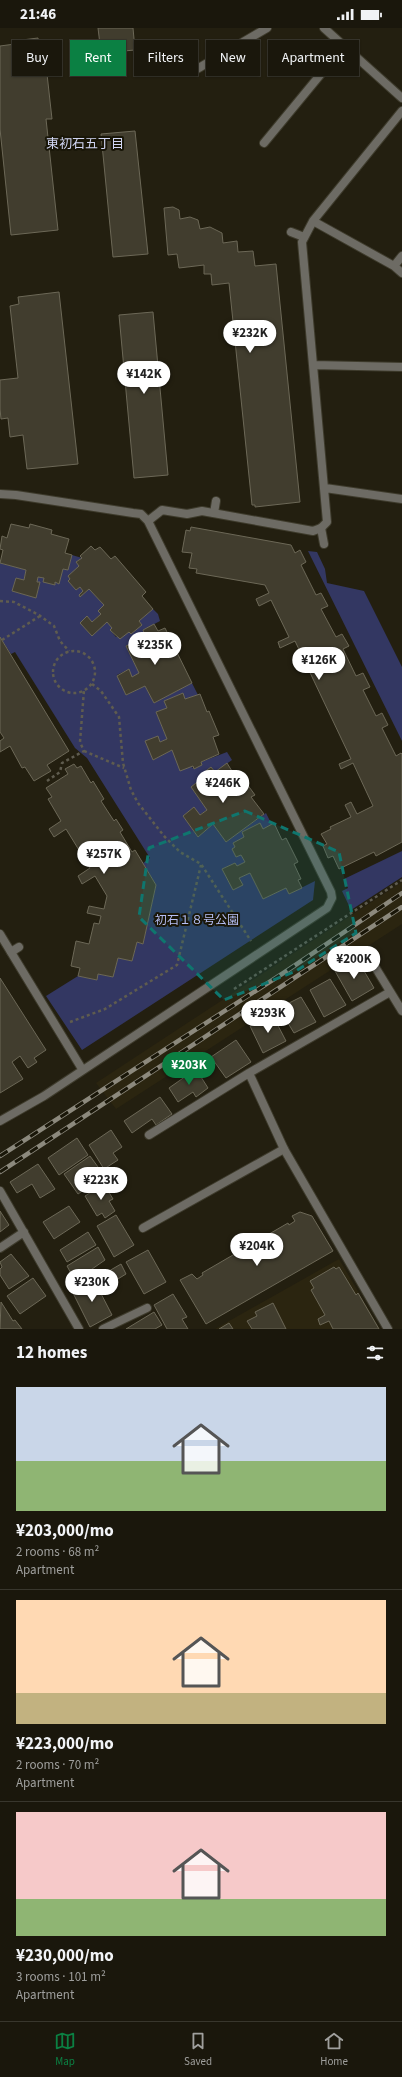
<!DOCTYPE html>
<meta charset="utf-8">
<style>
body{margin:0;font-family:"Source Sans 3","Noto Sans JP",sans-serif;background:#232015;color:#f1f3f6;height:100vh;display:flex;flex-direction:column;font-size:15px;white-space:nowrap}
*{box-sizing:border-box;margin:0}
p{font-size:13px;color:#9f9f9d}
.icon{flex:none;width:22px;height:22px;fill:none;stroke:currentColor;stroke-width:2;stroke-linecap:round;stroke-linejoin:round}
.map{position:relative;height:1301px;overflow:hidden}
.details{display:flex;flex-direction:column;background:#1a170c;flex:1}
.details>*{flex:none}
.top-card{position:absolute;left:12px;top:12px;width:378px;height:36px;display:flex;gap:8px}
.price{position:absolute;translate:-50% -34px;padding:0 9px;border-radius:14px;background:#fff;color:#222;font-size:13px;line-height:26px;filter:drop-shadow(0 1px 2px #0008)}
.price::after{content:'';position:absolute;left:50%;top:24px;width:12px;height:9px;margin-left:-6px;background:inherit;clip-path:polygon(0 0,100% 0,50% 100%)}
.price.selected{background:#0b8043;color:#fff}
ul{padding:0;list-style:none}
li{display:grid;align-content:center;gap:8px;height:212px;padding:0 16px}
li+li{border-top:1px solid #38362d}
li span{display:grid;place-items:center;height:124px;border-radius:0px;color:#555}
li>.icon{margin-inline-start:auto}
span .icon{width:72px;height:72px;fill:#fffc;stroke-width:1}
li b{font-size:17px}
h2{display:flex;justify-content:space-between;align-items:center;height:48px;padding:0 16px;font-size:17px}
.chip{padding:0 14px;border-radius:0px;background:#1a170c;box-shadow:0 1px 3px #0004,0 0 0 1px #38362d;font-size:14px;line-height:36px}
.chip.selected{background:#0b8043;color:#fff}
.status{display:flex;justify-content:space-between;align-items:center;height:28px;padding:0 20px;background:#1a170c;direction:ltr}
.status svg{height:11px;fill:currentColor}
.dock{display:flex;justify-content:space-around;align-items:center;height:56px;border-top:1px solid #38362d;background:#1a170c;font-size:11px;color:#9f9f9d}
.dock a{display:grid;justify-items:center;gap:2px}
.dock .selected{color:#0b8043}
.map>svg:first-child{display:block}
.built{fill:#2b2510}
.green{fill:#333762}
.building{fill:#413d2e;stroke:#6c6857}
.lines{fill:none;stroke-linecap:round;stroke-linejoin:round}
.service-casing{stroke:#3e3b2c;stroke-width:10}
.minor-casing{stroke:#3e3b2c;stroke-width:10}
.tertiary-casing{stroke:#3e3b2c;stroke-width:10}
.path{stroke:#5f5c4f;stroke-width:2.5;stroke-dasharray:3 3;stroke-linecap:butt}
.service{stroke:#6d6b64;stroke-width:8}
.minor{stroke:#6d6b64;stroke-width:8}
.tertiary{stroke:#6d6b64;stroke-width:8}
.rail-casing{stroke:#8c897d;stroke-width:4.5}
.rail{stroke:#191608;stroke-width:3;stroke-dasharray:9;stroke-linecap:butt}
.marked{fill:#0f766e;fill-opacity:0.2;stroke:#0f766e;stroke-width:3;stroke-dasharray:8 5;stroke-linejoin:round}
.labels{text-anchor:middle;stroke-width:4;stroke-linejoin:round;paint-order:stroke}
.park-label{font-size:12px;fill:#b6bff5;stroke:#191608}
.neighbourhood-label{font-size:13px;fill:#d2d7f4;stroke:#191608}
</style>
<div class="status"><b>21:46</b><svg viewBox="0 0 49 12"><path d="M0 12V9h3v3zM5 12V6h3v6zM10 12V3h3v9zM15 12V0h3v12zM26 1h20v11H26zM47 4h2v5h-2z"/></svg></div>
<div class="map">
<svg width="402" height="1301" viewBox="0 0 402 1301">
<rect width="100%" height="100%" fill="#231f10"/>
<!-- built -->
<path class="built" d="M402,854V896L116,1081L96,1055Z
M339,1231L380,1301H215Z"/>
<!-- green -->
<path class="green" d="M308,523L317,524L325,541L327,555L364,563L402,639V713Z
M72,527L82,530L76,534L79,538L68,553L76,562L80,559L83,563L79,567L80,569L89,561L104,577L99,583L101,586L92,594L87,588L80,595L92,608L107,594L112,600L110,602L116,609L129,604L131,606L142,597L139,593L153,581L158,586L160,593L143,602L144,605L138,608L139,612L126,618L139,645L132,649L129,641L117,647L126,667L145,658L154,675L192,655L198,667L185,671L183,665L164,673L167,680L156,684L167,711L160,714L158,709L146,713L153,732L172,722L194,741L202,737L201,734L227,724L232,732L215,744L211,739L199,748L201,751L191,759L207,782L199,787L194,779L183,788L198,809L213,796L226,814L266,785L272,797L263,801L259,795L242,804L244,809L233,815L235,819L232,821L236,829L241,827L245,834L237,838L235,835L222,841L233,862L242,857L239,850L250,845L263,871L286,860L289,866L315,853L313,872L82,1022L46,968L78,948L97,952L98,946L113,949L118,930L132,933L137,914L143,916L156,857L143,835L150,830L87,730L75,720L15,624L11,626L0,609V535L26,542L24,552L16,550L12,563L36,570L40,555L37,554L38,549L44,550L43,554L55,557V554L59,555L63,541L68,542Z
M402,823V849L351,882L342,863L348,860L344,851Z"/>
<!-- building -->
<path class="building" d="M98,0H133L135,22L101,25Z
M38,10L39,19H44L52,91H46L58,202L11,207L0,101V18L15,16L14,13Z
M135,103L148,226L113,229L101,106Z
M173,179L179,182L180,191L190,189L198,192L200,201L210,199L222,205L223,215L237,213L238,224L253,223L255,238L276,236L300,474L255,479V477H252L229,255L212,257L211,246H204V237L179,240L177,226L168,227L164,180Z
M59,264L78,436L27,441L23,407L10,409L8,390L1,391L0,381V352L18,350L10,278L19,276L18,269Z
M153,284L168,447L134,450L119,287Z
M11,496L29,500L30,496L52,502L51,506L69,511L65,525L72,527L68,542L63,541L59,556L55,554V557L43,554L44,550L38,549L37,554H40L36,570L12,563L16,550L24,552L26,542L0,535L3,522L0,521L2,508L7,510Z
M191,499L291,517L295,525L300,522L306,534L301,537L316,567L321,565L328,578L321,581L336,609L342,606L349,618L343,621L356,648L363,645L370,659L363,662L376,688L382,685L388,697L382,700L396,728L401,725L402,726V814L376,828L374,824L339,841L333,828L328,830L323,818L327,816L321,806L331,801L330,799L351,789L345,777L351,774L357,786L373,778L353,735L341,741L339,736L351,731L295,613L280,620L278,614L289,609L271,572L259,578L256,571L269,565L265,557L196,545L197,541L189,540L192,525L182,524L186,502L190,503Z
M91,518L95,522L100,519L111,531L115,528L146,564L142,568L153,581L139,593L142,597L131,606L129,604L120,611L110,602L112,600L107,594L92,608L80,595L87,588L92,594L101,586L98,583L104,577L89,561L80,569L79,567L83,563L80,559L76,562L68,553L70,551L68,548L79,538L76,534L82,530L80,528Z
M154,596L158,603L165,600L192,655L154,675L145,658L126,667L117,648L129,641L132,649L139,645L126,618L139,612L138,608L144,605L143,602Z
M0,609L69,723L47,737L51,743L34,753L25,739L22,740L10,718L0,724V713L4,710L0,704Z
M183,665L185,671L200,666L207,684L209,683L219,707L213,709L219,726L201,734L202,737L194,741L193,738L180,743L172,722L153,732L145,713L158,708L160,714L167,711L156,684L167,680L164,673Z
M227,735L235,748L239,745L255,767L251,769L264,786L226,814L213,796L198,809L183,788L194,779L200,787L207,782L191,759L201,751L199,748L211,739L215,744Z
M74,736L77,740L81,738L91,755L93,753L104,771L101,773L114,793L116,791L123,802L120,804L132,824L135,822L156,857L143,916L137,914L132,933L118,930L113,949L98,946L97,952L78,948L80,940L71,938L76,913L89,916L94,895L99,896L101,888L87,885L89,878L104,881L107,868L95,848L82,856L78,848L90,840L66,801L54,809L49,801L61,793L48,771L52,769L46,760L68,746L65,741Z
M260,795L263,801L274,795L282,812L286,810L298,834L294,836L301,851L298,852L302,860L289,866L286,860L263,871L250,845L239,850L243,857L233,862L222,841L235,835L237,838L245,834L241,827L236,829L232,821L235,819L233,815L244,809L242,804Z
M357,931L374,960L352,973L335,943Z
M0,950L46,1022L34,1030L37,1034L28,1040L20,1028L12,1034L23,1051L0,1065Z
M330,951L346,977L324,989L310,962Z
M301,969L316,994L294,1005L279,980Z
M272,986L286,1013L263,1025L250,998Z
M236,1012L251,1034L226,1050L211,1029Z
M196,1041L208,1060L196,1069L193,1064L178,1074L169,1060Z
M160,1069L172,1086L156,1097L152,1091L132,1105L124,1093Z
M111,1102L122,1119L113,1125L118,1132L104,1141L89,1117Z
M77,1110L88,1127L59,1147L48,1130Z
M90,1128L98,1139L95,1144L100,1151L78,1166L64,1146Z
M38,1136L55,1161L40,1170L32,1156L17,1165L10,1154Z
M104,1156L113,1171L109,1173L115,1183L105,1190L102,1185L97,1188L85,1168Z
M69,1178L80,1194L54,1211L43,1194Z
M0,1183L9,1197L0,1204Z
M300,1184L312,1188L333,1223L206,1296L180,1252L192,1246L197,1251L203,1247L202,1245L288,1195L289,1197L295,1193L292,1188Z
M116,1187L134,1217L114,1229L97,1198Z
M88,1204L96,1217L67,1234L60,1222Z
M98,1219L105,1232L82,1248L80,1246L73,1249L67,1238Z
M148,1222L166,1254L144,1266L126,1234Z
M11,1226L29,1248L9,1261L0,1247V1241L2,1239L0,1234Z
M121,1236L126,1246L108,1257L102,1247Z
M334,1239L336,1241L339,1239L356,1267L358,1265L379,1301H333L329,1293L320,1297L318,1291L325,1287L311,1262L314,1260L310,1253Z
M33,1250L46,1268L20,1286L7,1268Z
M94,1252L112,1287L90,1299L72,1263Z
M173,1266L187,1289L182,1291L188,1301H167L154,1277Z
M1,1274L13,1293L15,1292L22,1301H0Z
M273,1275L286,1301H252L247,1293L257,1288L255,1284Z
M154,1284L162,1297L155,1301H126Z
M229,1295L233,1301H219Z"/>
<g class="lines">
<defs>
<path id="service" d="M291,204L304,209
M214,485L216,473
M321,500L324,516
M11,924L19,919
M143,1200L284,1121
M103,1301L147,1280"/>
<path id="minor" d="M197,41L267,0
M264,115L344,18
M313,193L394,238L402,228
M394,238L402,245
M313,337L402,339
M325,460L402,471
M0,466L16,467L133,485L141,486L148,493L331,864L332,870L327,880L44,1068L0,1093
M148,493L162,482L187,486L202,483L313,503L321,500L327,494L302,214L313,193L402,83
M0,906L82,1041
M369,929L402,983
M149,1107L249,1045
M0,1163L79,1301
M0,1220L24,1204
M388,1301L284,1121L249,1045L390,964"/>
<path id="tertiary" d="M324,0L402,70"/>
</defs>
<!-- service casing -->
<use href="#service" class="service-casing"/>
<!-- minor casing -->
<use href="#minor" class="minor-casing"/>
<!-- tertiary casing -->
<use href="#tertiary" class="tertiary-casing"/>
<!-- path -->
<path class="path" d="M0,573L14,574L39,587L54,598L60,613L69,623
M2,612L40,588
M53 644a21 21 0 1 1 42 0a21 21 0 1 1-42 0Z
M92,656L101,663L119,689L123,735L131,762L138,775L164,808L180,824L201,836L251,913
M84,723L124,740
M47,753L60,744L62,735L84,723L80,714L84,662
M234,961L402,852
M70,994L105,981L177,937L201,837"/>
<!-- service -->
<use href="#service" class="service"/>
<!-- minor -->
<use href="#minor" class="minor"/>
<!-- tertiary -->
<use href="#tertiary" class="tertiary"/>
<defs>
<path id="rail" d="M0,1128L288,942L402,865
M0,1144L402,879"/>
</defs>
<!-- rail casing -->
<use href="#rail" class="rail-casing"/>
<!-- rail -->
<use href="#rail" class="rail"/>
</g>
<!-- marked area -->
<path class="marked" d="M245,783L339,824L356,905L296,943L224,972L139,889L149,820Z"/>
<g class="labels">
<!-- park labels -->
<g class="park-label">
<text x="197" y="896">初石１８号公園</text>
</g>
<!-- neighbourhood labels -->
<g class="neighbourhood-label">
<text x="85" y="120">東初石五丁目</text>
</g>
</g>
</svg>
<b class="price" style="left:250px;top:326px">¥232K</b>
<b class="price" style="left:144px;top:367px">¥142K</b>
<b class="price" style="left:155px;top:638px">¥235K</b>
<b class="price" style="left:319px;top:653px">¥126K</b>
<b class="price" style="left:223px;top:776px">¥246K</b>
<b class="price" style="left:104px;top:847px">¥257K</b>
<b class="price" style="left:354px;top:952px">¥200K</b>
<b class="price" style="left:268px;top:1006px">¥293K</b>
<b class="price selected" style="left:189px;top:1058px">¥203K</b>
<b class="price" style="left:101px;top:1173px">¥223K</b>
<b class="price" style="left:257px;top:1239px">¥204K</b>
<b class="price" style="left:92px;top:1275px">¥230K</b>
<div class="top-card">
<a class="chip">Buy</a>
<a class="chip selected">Rent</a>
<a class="chip">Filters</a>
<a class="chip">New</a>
<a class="chip">Apartment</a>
</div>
</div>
<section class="details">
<h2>12 homes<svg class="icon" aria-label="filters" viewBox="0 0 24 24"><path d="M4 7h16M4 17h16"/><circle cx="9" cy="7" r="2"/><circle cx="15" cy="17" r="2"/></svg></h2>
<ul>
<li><span style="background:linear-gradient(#c9d6e8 60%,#8fb573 0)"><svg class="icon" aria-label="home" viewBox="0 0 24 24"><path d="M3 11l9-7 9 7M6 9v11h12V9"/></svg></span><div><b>¥203,000/mo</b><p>2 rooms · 68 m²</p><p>Apartment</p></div></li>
<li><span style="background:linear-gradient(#ffd9b3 75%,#c2b280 0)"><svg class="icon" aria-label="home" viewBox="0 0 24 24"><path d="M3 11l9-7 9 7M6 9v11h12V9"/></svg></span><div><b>¥223,000/mo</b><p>2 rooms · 70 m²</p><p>Apartment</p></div></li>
<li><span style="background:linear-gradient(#f6c9c9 70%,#8fb573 0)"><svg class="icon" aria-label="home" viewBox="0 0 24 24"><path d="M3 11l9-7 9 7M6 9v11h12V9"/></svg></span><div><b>¥230,000/mo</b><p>3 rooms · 101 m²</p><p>Apartment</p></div></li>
</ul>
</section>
<nav class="dock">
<a class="selected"><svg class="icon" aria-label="map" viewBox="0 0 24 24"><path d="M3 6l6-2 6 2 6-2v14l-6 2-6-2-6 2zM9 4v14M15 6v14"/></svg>Map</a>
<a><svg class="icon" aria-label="saved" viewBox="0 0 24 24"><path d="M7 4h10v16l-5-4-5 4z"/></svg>Saved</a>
<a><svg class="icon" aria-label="home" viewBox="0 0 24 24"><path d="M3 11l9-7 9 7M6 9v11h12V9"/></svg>Home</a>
</nav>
